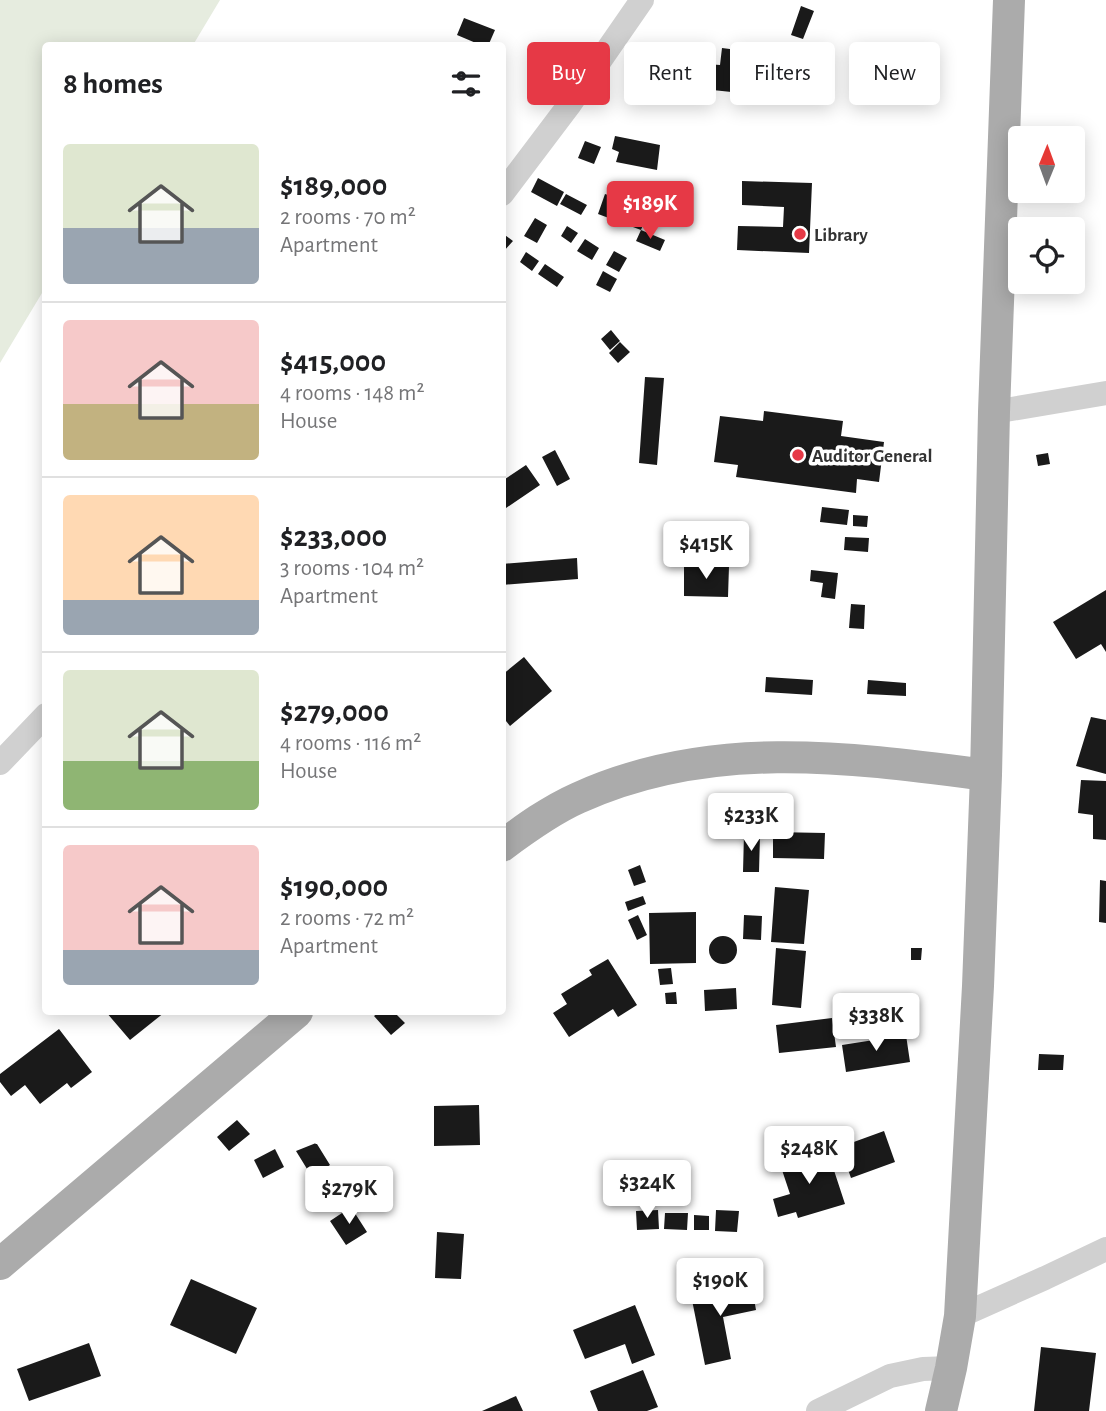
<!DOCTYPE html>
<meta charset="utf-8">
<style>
body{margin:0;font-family:"Alegreya Sans",sans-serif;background:#f2f2f2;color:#202124;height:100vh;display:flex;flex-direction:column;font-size:26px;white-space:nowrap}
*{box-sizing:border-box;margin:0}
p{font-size:23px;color:#757577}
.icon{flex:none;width:38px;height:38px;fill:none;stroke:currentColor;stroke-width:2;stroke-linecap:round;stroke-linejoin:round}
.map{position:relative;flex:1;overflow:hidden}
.sheet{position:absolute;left:42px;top:42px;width:464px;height:973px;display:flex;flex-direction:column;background:#fff;border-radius:7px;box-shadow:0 4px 18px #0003}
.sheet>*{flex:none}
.banner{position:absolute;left:527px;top:42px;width:474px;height:63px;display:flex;gap:14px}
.needle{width:46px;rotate:1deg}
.buttons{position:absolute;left:1008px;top:126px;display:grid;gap:14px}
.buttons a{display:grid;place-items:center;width:77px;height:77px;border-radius:7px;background:#fff;box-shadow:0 4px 18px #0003;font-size:35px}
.price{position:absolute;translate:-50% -60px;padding:0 16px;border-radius:7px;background:#fff;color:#222;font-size:23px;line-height:46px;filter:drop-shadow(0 2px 4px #0008)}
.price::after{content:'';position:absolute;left:50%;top:42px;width:21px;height:16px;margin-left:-10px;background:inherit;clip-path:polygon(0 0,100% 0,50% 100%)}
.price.active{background:#e63946;color:#fff}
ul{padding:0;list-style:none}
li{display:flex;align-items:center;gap:21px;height:175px;padding:0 21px}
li+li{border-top:2px solid #e0e0e0}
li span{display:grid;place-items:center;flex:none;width:196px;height:140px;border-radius:7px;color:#555}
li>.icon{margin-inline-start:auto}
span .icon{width:84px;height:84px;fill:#fffc;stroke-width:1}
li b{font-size:30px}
h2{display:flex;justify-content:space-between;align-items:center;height:84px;padding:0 21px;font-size:30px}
.chip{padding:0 24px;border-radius:7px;background:#fff;box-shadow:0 4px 18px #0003;font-size:24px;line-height:63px}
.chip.active{background:#e63946;color:#fff}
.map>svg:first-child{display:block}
.green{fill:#e6ecdf}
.building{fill:#1a1a1a}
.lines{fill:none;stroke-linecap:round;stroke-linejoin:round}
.minor{stroke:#d0d0d0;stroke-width:24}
.major{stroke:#ababab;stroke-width:32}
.poi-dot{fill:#e63946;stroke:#fff;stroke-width:2.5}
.labels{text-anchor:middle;stroke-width:7;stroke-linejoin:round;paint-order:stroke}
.poi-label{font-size:19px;font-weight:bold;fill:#333;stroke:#fff;text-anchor:start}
</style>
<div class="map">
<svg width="1106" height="1411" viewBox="0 0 1106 1411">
<rect width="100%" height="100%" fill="#fff"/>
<!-- green -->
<path class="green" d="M0,0H220L193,45L46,46L45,288L0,363Z"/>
<!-- building -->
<path class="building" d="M801,6L814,11L803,39L791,35Z
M464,18L495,30L488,46H483L457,35Z
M722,48L745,51L741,93L703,89L706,64L720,65Z
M752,76L776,82L773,93L750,87Z
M615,136L660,145L657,170L616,162L619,152L612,149Z
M585,141L601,147L594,164L578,158Z
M538,178L564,192L557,206L531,192Z
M742,181L812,183L809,253L737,250L738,226L783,227L784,207L742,205Z
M566,194L587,205L581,215L560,204Z
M605,194L649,209L641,230L598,214Z
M535,218L547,225L537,243L524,236Z
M567,226L578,233L571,243L561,236Z
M641,230L665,240L660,251L636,241Z
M502,233L513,241L504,251L502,250Z
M585,239L599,248L592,260L577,251Z
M614,251L627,258L619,272L606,265Z
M526,252L539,261L532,271L520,262Z
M545,264L564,277L557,287L538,274Z
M603,271L617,279L610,292L596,285Z
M611,330L620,341L610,350L601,339Z
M620,342L630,352L618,363L609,353Z
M645,377L664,378L657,465L639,463Z
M764,411L843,421L841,436L884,442L879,482L857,479L856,493L736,477L738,465L714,462L720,416L763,421Z
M555,450L570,479L557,486L542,457Z
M1048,453L1050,464L1038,466L1036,455Z
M526,465L540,485L506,508L502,504V481Z
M822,507L849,510L847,525L820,522Z
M853,515L868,516L867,527L853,526Z
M845,537L869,538L868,552L844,550Z
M577,558L578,579L502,585V564Z
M684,565L729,566L728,597L684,596Z
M811,570L838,573L835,599L821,597L823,583L810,581Z
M1106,590V652L1101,644L1076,659L1053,622Z
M851,604L865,605L864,629L849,628Z
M524,657L552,691L510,726L502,716V675Z
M766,677L813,680L812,695L765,692Z
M868,680L906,683V696L867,694Z
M1091,717L1106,720V774L1076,766Z
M1081,780L1106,781V840L1093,839V815L1078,813Z
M773,832L825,833L824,859L773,858Z
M744,834L760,835L759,872H743Z
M640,865L646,882L634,886L628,870Z
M1100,880L1106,881V923L1099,922Z
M775,887L809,890L804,944L771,942Z
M643,896L646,904L628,911L625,902Z
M696,912V963L650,964L649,913Z
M638,915L647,935L637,940L628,920Z
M744,915L762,916L761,940L743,939Z
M709 950a14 14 0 1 1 28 0a14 14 0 1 1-28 0Z
M776,948L806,951L801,1008L772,1005Z
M911,948H922L921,960H911Z
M608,959L637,1005L618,1017L613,1009L569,1037L553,1013L567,1004L561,994L592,975L589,970Z
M671,968L673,984L660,985L658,969Z
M736,988L737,1009L705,1011L704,990Z
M676,992L677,1004H666L665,993Z
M106,1012H165L130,1040Z
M379,1012H394L405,1023L391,1035L374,1016Z
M832,1018L836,1047L779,1053L776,1025Z
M59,1029L92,1072L71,1088L67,1083L40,1104L25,1085L11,1096L0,1082V1074Z
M906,1035L910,1062L846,1072L842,1045Z
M1039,1054L1064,1055L1063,1070H1038Z
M479,1105L480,1145L434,1146V1106Z
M237,1120L250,1134L229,1151L217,1137Z
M884,1131L895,1162L851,1178L840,1147Z
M316,1143L315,1144H317L330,1165L312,1177L296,1151Z
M275,1149L284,1167L263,1178L254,1160Z
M827,1149L845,1204L798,1218L796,1212L778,1217L773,1199L790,1194L780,1164Z
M351,1207L367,1232L346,1245L330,1221Z
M658,1210L659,1229L637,1230L636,1211Z
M716,1210L739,1211L737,1232L715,1231Z
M665,1213H688L687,1230L664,1229Z
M694,1215L709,1216V1230H694Z
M437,1232L464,1234L461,1279L435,1278Z
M191,1279L257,1308L236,1354L170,1325Z
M751,1282L756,1310L723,1317L731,1359L705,1365L691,1295Z
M635,1305L655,1355L632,1364L625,1344L585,1359L573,1330Z
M89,1343L101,1376L29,1401L17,1369Z
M1041,1347L1096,1353L1089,1411H1034Z
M643,1370L658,1407L647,1411H598L590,1391Z
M516,1396L523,1411H482Z"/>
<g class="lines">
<!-- minor -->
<path class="minor" d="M502,194L570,104L642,0
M994,412L1106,393
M0,763L46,715
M960,1316L1045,1278L1106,1249
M818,1411L890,1376L923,1369L951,1368"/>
<!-- major -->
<path class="major" d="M502,846C526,828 551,810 578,798C710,738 848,757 986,775
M0,1264L297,1012
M941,1411L951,1368L960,1316L978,986L986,775L994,412L1009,0"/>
</g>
<!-- markers -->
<g class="poi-dot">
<circle cx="800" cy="234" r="7"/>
<circle cx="798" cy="455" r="7"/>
</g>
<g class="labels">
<!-- poi labels -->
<g class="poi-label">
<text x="814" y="241">Library</text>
<text x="812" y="462">Auditor General</text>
</g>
</g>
</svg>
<div class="buttons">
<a><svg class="needle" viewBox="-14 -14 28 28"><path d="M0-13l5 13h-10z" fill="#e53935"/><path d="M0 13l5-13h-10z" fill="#757577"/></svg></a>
<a><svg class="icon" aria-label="locate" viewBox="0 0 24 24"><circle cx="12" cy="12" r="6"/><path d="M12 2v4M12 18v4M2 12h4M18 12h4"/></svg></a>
</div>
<b class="price active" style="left:650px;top:241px">$189K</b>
<b class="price" style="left:706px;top:581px">$415K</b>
<b class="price" style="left:751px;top:853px">$233K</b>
<b class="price" style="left:876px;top:1053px">$338K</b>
<b class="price" style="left:809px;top:1186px">$248K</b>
<b class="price" style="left:647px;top:1220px">$324K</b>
<b class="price" style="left:349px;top:1226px">$279K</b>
<b class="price" style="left:720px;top:1318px">$190K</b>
<div class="banner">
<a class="chip active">Buy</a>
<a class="chip">Rent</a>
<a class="chip">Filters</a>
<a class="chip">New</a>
</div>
<section class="sheet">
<h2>8 homes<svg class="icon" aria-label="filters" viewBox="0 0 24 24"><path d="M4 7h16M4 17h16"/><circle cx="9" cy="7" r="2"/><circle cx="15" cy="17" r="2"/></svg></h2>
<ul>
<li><span style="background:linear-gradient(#dfe7d0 60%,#9aa5b1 0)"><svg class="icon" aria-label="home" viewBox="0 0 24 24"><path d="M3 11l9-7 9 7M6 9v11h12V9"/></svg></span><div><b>$189,000</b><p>2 rooms · 70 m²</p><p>Apartment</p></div></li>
<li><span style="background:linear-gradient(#f6c9c9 60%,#c2b280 0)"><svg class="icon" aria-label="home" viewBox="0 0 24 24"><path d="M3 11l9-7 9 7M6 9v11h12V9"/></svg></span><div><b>$415,000</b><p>4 rooms · 148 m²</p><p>House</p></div></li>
<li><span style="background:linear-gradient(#ffd9b3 75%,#9aa5b1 0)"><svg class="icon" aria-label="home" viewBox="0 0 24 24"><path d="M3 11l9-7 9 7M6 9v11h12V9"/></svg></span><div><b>$233,000</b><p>3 rooms · 104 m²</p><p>Apartment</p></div></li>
<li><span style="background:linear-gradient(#dfe7d0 65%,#8fb573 0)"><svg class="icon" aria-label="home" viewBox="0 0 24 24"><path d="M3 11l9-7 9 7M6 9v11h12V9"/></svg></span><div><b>$279,000</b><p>4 rooms · 116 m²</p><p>House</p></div></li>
<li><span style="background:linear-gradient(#f6c9c9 75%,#9aa5b1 0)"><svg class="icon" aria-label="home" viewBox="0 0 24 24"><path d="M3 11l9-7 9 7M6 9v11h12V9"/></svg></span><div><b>$190,000</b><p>2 rooms · 72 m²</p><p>Apartment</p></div></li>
</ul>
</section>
</div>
